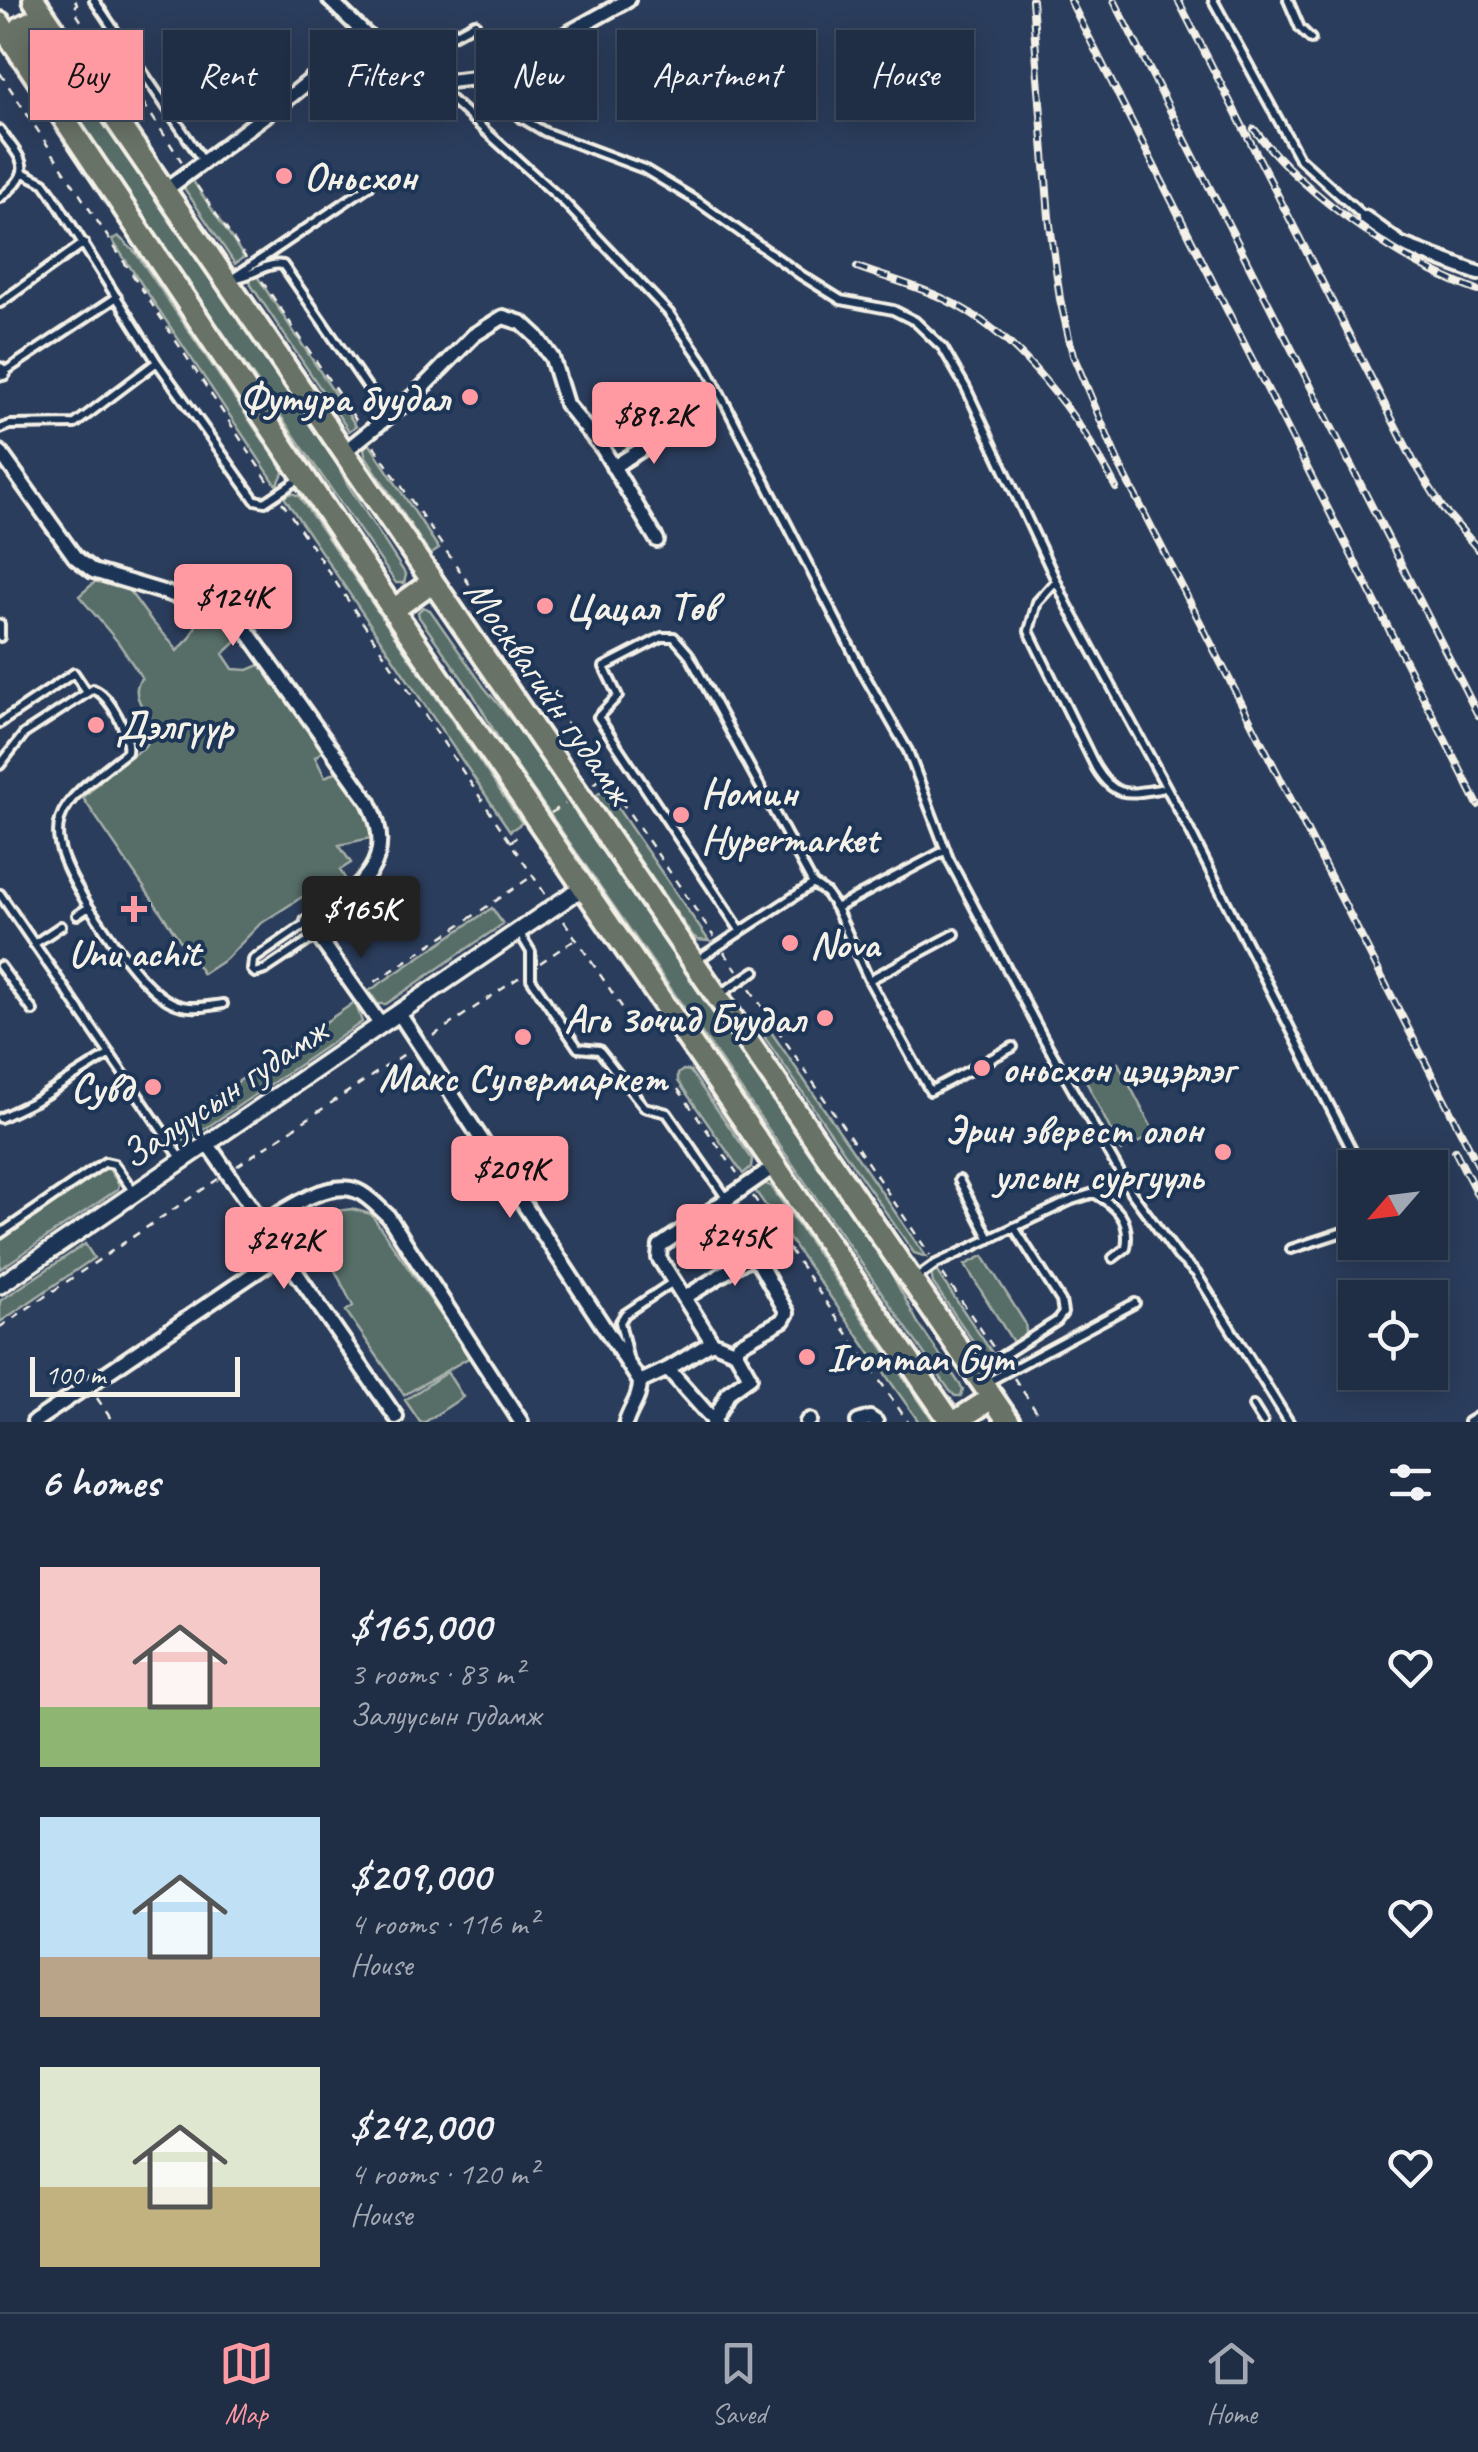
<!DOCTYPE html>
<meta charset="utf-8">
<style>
body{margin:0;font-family:Caveat,sans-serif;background:#2d3a50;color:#f1f3f6;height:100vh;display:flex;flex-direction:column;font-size:38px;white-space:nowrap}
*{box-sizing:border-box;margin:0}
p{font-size:32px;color:#a2a8b3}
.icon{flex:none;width:55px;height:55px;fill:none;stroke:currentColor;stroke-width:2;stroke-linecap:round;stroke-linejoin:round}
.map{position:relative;height:1422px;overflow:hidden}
.details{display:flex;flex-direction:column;background:#202e45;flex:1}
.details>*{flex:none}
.hud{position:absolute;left:30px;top:30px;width:1420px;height:90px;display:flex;gap:20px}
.needle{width:65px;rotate:242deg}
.tools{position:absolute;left:1338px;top:1150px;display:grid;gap:20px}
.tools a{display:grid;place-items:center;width:110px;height:110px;border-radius:0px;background:#202e45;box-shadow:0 5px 25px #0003,0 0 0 2px #3d4a5e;font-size:50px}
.scale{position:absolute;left:30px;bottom:25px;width:210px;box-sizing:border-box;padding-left:10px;border:5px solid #f4f1e8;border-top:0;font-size:28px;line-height:35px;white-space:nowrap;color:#f4f1e8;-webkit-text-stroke:8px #1d3557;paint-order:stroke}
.price{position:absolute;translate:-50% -85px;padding:0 22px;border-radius:10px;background:#ff9aa2;color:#111;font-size:32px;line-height:65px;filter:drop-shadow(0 2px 5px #0008)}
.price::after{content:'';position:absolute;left:50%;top:60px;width:30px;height:22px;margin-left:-15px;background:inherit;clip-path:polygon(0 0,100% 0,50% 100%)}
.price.current{background:#222;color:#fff}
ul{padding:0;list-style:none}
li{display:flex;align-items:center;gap:30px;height:250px;padding:0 40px}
li span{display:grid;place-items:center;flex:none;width:280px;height:200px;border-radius:0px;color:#555}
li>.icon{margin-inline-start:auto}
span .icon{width:120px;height:120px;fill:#fffc;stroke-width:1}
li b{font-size:42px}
h2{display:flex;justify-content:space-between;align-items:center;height:120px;padding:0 40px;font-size:42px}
.pill{padding:0 35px;border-radius:0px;background:#202e45;box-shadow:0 5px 25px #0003,0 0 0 2px #3d4a5e;font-size:35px;line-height:90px}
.pill.current{background:#ff9aa2;color:#111}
.tab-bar{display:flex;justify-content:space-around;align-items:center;height:140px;border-top:2px solid #3d4a5e;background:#202e45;font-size:28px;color:#a2a8b3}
.tab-bar a{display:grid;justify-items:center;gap:5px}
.tab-bar .current{color:#ff9aa2}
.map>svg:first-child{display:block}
.green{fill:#576d68;stroke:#a6afa8;stroke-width:2.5}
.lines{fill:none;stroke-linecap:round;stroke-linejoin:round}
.service-casing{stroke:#f4f1e8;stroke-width:14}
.minor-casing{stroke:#f4f1e8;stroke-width:20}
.tertiary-casing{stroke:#f4f1e8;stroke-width:22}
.trunk-casing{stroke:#f4f1e8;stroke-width:28}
.path{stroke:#f4f1e8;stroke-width:2.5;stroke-dasharray:8 8;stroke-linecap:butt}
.service{stroke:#1d3557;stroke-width:6}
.minor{stroke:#1d3557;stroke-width:12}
.tertiary{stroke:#1d3557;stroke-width:15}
.trunk{stroke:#697266;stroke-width:20}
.rail-casing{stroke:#f4f1e8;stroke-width:8}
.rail{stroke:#1d3557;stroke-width:4;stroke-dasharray:11;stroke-linecap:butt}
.poi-dot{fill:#ff9aa2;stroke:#1d3557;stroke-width:4}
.labels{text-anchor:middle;stroke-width:8;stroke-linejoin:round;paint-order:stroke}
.poi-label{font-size:40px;font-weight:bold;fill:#f4f1e8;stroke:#1d3557;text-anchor:start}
.street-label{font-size:40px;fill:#f4f1e8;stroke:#1d3557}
</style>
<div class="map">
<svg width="1478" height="1422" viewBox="0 0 1478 1422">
<rect width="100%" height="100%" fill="#2b3d5c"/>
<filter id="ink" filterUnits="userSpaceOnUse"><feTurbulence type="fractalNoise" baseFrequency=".01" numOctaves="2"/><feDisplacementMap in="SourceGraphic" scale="20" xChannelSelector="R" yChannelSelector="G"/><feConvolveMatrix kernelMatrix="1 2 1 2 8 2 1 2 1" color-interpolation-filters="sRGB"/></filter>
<g filter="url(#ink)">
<!-- green -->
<path class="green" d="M34,29L79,79L325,441L348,485L406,575L404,583H396L59,95L30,37L29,31Z
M191,178L244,257L235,264L182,185Z
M118,236L136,253L284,471L277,486L112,240Z
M255,273L356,426L349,431L251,285L250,280Z
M369,443L439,549L430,555L365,455L364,448Z
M292,493L299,496L522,823L510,831L284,497Z
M109,576C129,586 136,601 150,619C159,630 169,638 177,651L190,638L201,615L217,619L237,631L235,643L223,654L233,669L248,670L262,664L274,685L290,683L329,746L315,757L325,777L342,769L379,836L339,845L351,863L340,870L347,882L338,887L330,879L260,924L226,959L203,974L83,798L113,768L143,748L157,731C148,715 127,693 142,678L118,642L79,596L96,581Z
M423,607L430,610L484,687L523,734L882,1256L918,1323L963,1389L961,1396H955L950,1391L504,748L473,694L419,617L418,612Z
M605,790L709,941L698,940L692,935L595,796Z
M492,908L503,924L386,1004H378L369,991Z
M355,1002L362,1022L187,1141L174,1139L170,1128Z
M767,1026L926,1257L914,1253L765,1038Z
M1118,1063L1155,1134L1121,1151L1085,1079Z
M683,1070L690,1071L752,1159L751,1167L743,1174L678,1081V1074Z
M104,1169H109L119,1184L118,1189L0,1269V1239Z
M763,1183L771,1186L934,1422H919L754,1189Z
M352,1209L371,1214L470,1357L404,1395L346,1311L353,1306L316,1233L318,1222L336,1211Z
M85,1244L94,1258L0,1322V1301Z
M983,1256L1025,1323L1027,1340L1016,1347L965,1265Z
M935,1269L997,1360L988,1363L986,1360L933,1283L931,1273Z
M447,1372L463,1397L425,1422H420L405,1400Z"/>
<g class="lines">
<defs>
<path id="service" d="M94,0L203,161
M1213,0L1299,158L1364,217
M1288,0L1300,28L1311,39
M405,61L475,23
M492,77L510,107L523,119L545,132L644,169L697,201L801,275L841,300L893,310L915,321L943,348L966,388L1067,604L1190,831L1361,1168
M434,84L564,202L669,313L706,366L863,672L908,751L949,859L1044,1039L1131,1192L1178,1256L1196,1273L1289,1422
M0,130C23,162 36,169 0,198
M24,173L44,183L52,194L157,362L255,500L265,502L298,480
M233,278L369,186
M234,278C252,277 265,262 283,265L388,417
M0,303L84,243
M1,374L117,297
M0,429L10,425L75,424L157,362
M1056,581L1037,602L1029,631L1096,768C1116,801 1131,793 1166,788
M0,624V637
M0,723L74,673L86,691
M0,765L24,734L93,689C110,695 130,734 127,752C54,808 35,821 89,907L77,915
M0,894L181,1158
M89,907C109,935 147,999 182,1006C196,1009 209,1006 223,1004
M836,908L869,980L930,1091L1013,1047
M307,923L253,960L252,970L255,973L265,970L316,936
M740,930L598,717L618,696L604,667L662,637H674L688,653L813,884L826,893L836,908L946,850
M519,932L531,952V979L578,1048L599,1050L644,1107L667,1113L727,1199
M34,944L61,926
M697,960L813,884
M0,966L33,1011
M869,980L955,934
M719,995L755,971
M0,1118L35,1101L110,1054
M959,1180L990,1239
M0,1234L105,1162L114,1164L134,1192
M1291,1249L1355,1228
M914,1280L936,1264L1072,1200L1094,1193C1118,1207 1131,1220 1126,1248L1113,1258
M628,1357L620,1322L625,1314L673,1282
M977,1372L1057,1321L1063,1313L1061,1301L1014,1227
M986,1383L1135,1303
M1253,1406L1263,1422
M1468,1422L1478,1416"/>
<path id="minor" d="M366,35L433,83L491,76L628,0
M167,189L291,96L366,35L330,0
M1365,218L1400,244L1478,273
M0,370L3,373
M0,452L75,557L93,571L203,604L222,612L247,631L369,802C400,866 357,889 308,922L380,1024
M344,452L415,395L474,335L503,317L522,323L536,336L552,358L566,404L603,449L657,540
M613,467L671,431
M398,1012L640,1382C640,1398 631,1407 626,1422
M207,1143L396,1417
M263,1224C285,1210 329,1179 357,1191C369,1196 379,1208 388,1216L521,1422
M684,1298L750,1257L759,1263L787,1313L783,1320L738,1345L736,1352L750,1377L729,1392L713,1422
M712,1342L659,1258L660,1246L775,1166
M668,1369L712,1342L736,1352
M640,1382L668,1369L715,1422
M34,1422L284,1253
M807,1422L810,1420
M858,1422L870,1418L876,1422"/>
<path id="tertiary" d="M0,1285L583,887"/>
<path id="trunk" d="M34,0L1009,1422
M0,23L393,610L951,1422
M21,55V27L36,19H47
M393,610L432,582
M955,1422L992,1398"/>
</defs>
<!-- service casing -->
<use href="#service" class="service-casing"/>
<!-- minor casing -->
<use href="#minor" class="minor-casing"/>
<!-- tertiary casing -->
<use href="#tertiary" class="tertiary-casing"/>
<!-- trunk casing -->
<use href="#trunk" class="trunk-casing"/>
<!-- path -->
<path class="path" d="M75,0L77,4L74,10L112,68L127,78L182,162
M0,73L272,487
M197,186L246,258
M262,281L358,423
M374,446C486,611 603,772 714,937
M282,502L545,894
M593,784L606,775
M551,813L565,804
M510,842L522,833
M564,921L630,1019
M724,952L737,970
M540,963L575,939
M375,982L531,877
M750,989L930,1255
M433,1036L521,976
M678,1089L737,1173
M237,1166L409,1051
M753,1196L908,1422
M943,1274L995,1350
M0,1327L218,1179
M1014,1378L1044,1422
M97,1398L113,1422"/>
<!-- service -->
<use href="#service" class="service"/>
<!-- minor -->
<use href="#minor" class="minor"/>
<!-- tertiary -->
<use href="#tertiary" class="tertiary"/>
<!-- trunk -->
<use href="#trunk" class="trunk"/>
<defs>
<path id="rail" d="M1032,0L1049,217L1060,299L1073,355L1120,466L1478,1165
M1070,0L1478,805
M1114,0L1478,715
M1178,0L1414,462L1444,510L1478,549
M1254,129C1304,194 1401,264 1478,291
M857,267C886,278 918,286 946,300C1019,334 1080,418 1116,488
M1455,1151L1478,1196"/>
</defs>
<!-- rail casing -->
<use href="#rail" class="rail-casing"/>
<!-- rail -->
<use href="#rail" class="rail"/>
</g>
</g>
<!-- markers -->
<g class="poi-dot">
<circle cx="284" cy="176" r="10"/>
<circle cx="470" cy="397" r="10"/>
<circle cx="545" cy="606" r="10"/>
<circle cx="96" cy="725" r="10"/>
<circle cx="681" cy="815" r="10"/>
<path d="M129 894h10v10h10v10h-10v10h-10v-10h-10v-10h10z"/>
<circle cx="790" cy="943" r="10"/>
<circle cx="825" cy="1018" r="10"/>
<circle cx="523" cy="1037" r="10"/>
<circle cx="982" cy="1068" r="10"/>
<circle cx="153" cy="1087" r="10"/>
<circle cx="1223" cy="1152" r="10"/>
<circle cx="807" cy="1357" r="10"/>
</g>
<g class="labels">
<!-- poi labels -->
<g class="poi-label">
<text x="304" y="190">Оньсхон</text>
<text x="450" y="411" text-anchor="end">Футура буудал</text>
<text x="565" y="620">Цацал Төв</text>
<text x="116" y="739">Дэлгүүр</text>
<text x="701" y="806">Номин<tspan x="701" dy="46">Hyрermarket</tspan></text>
<text x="810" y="957">Nova</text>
<text x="134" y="966" text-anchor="middle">Unu achit</text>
<text x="805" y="1032" text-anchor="end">Агь 3очид Буудал</text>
<text x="1002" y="1082">оньсхон цэцэрлэг</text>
<text x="523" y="1091" text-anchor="middle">Макс Супермаркет</text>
<text x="133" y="1101" text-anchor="end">Сувд</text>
<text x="1203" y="1143" text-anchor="end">Эрин эверест олон<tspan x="1203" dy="46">улсын сургууль</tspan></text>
<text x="827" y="1371">Ironman Gym</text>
</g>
<!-- street labels -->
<g class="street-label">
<text transform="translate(550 691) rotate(55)" y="14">Москвагийн гудамж</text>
<text transform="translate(223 1092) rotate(-34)" y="14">Залуусын гудамж</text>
</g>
</g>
</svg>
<div class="tools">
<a><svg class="needle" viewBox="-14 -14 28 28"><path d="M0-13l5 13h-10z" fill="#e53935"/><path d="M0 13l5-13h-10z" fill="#a2a8b3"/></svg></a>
<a><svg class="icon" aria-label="locate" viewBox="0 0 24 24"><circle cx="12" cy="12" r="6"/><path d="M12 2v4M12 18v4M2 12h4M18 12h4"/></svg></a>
</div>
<div class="scale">100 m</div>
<b class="price" style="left:654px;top:467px">$89.2K</b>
<b class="price" style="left:233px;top:649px">$124K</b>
<b class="price current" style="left:361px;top:961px">$165K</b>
<b class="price" style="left:510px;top:1221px">$209K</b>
<b class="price" style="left:735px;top:1289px">$245K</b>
<b class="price" style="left:284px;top:1292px">$242K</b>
<div class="hud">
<a class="pill current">Buy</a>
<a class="pill">Rent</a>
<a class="pill">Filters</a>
<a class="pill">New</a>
<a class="pill">Apartment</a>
<a class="pill">House</a>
</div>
</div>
<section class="details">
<h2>6 homes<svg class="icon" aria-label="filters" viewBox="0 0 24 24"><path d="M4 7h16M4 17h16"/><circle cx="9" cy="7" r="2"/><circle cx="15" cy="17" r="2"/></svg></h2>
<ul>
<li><span style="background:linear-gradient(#f6c9c9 70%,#8fb573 0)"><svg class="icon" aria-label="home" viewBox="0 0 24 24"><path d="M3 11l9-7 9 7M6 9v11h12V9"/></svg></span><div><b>$165,000</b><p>3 rooms · 83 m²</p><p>Залуусын гудамж</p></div><svg class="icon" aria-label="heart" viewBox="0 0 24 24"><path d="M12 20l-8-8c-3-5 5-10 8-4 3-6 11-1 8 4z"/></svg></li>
<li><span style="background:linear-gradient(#bfe0f5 70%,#b9a48a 0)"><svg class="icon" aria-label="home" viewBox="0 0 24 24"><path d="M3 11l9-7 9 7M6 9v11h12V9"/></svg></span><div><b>$209,000</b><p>4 rooms · 116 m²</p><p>House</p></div><svg class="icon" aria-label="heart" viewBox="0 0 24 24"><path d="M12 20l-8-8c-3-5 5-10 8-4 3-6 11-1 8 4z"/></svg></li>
<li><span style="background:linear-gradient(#dfe7d0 60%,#c2b280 0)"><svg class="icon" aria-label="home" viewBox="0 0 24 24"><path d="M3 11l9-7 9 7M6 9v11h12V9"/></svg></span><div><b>$242,000</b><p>4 rooms · 120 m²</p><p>House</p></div><svg class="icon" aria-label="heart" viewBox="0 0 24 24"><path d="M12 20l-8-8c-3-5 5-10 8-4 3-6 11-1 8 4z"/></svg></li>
</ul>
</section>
<nav class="tab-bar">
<a class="current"><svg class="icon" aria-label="map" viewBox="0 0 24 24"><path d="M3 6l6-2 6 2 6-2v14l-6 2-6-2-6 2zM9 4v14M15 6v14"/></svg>Map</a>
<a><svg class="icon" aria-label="saved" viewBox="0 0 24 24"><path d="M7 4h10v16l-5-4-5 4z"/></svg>Saved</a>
<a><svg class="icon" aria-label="home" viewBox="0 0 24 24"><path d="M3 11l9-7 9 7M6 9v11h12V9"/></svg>Home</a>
</nav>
